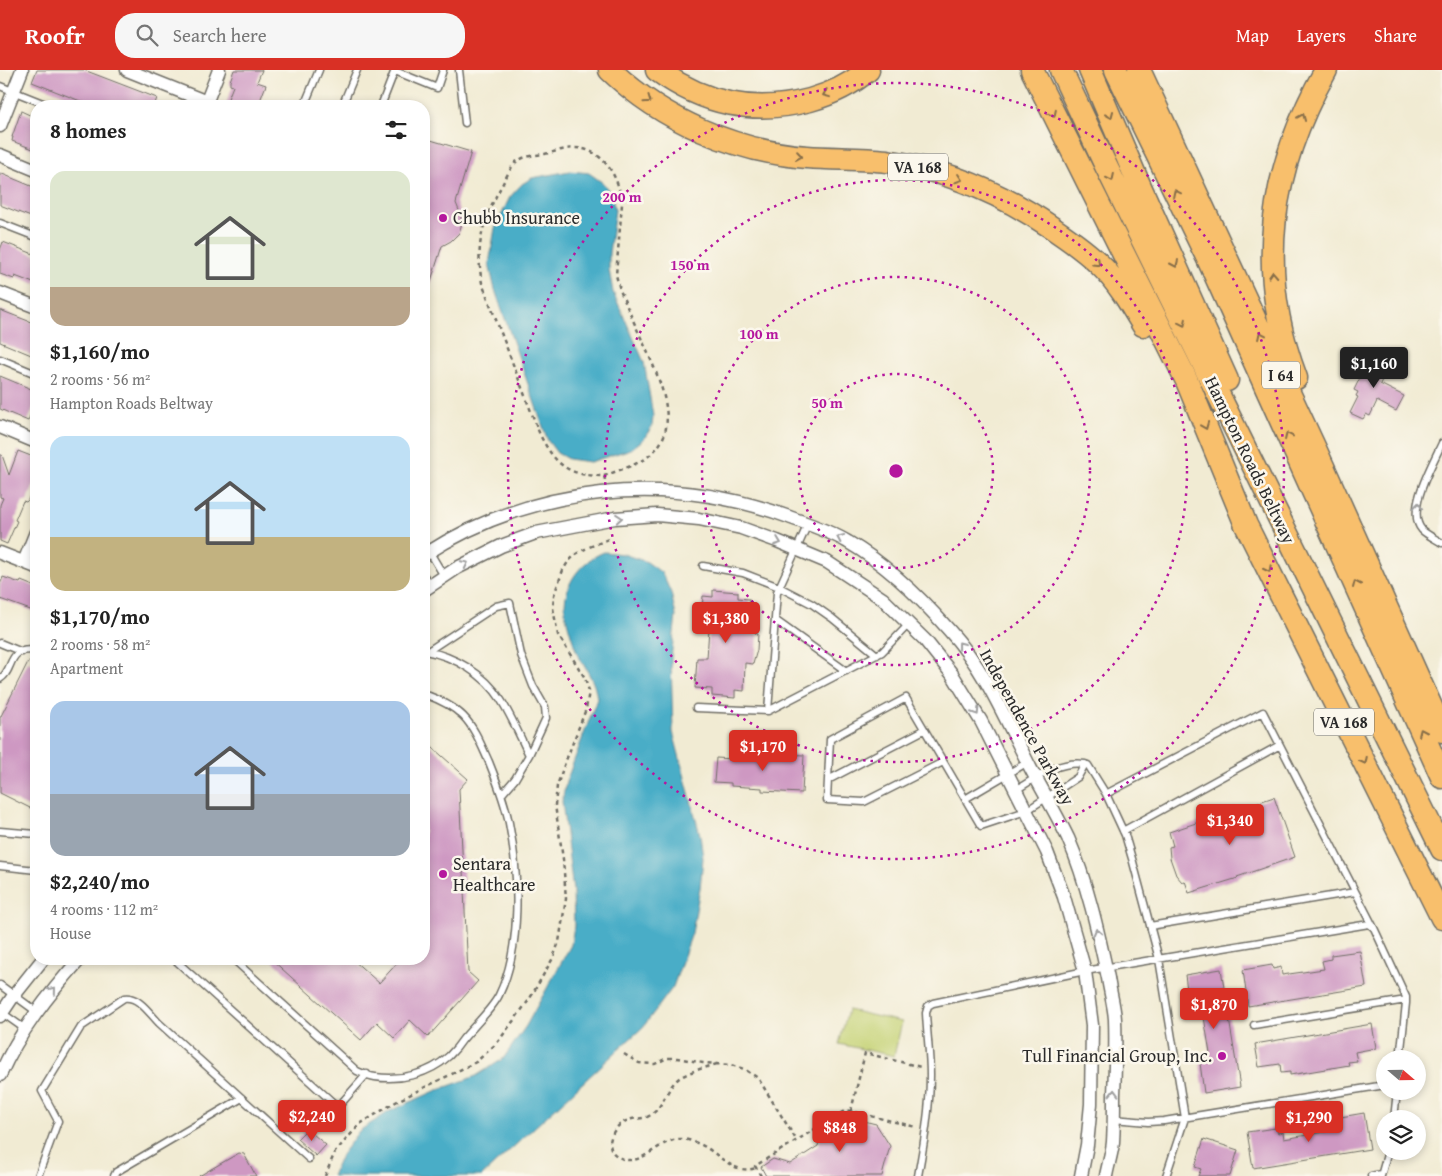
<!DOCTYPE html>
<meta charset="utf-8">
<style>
body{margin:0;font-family:"Gentium Book Plus",serif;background:#f6f6f6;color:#222;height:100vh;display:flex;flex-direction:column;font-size:19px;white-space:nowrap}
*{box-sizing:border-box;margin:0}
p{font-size:16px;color:#767676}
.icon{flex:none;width:28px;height:28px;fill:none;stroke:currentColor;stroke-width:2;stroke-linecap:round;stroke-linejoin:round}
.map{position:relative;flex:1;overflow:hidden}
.details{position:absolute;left:30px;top:30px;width:400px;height:865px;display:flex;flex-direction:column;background:#fff;border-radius:20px;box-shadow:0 2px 8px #0003}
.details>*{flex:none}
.needle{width:32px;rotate:110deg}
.buttons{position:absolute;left:1376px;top:980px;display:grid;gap:10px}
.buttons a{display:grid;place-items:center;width:50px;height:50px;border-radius:50%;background:#fff;box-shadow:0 2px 8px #0003;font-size:25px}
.price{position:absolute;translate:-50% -42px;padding:0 11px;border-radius:5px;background:#d93025;color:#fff;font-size:16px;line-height:32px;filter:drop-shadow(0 1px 2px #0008)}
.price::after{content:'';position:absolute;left:50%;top:30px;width:15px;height:11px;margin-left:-8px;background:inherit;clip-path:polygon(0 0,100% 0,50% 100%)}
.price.on{background:#222;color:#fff}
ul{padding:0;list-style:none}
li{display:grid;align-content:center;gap:10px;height:265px;padding:0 20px}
li span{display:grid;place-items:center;height:155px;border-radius:15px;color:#555}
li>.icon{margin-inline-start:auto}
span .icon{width:90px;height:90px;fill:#fffc;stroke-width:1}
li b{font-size:21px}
h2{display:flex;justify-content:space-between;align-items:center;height:60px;padding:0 20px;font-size:21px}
header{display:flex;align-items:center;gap:30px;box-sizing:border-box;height:70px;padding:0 25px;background:#d93025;color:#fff}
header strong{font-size:24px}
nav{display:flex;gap:28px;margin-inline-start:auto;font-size:18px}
.search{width:350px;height:45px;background:#f6f6f6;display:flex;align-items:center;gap:12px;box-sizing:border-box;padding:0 18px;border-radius:20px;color:#767676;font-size:19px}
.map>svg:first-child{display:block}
.green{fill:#c4d273;stroke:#787e4f}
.water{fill:#48adc7;stroke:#3a6c79}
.building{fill:#ce98c2}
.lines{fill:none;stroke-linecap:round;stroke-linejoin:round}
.service-casing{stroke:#706e66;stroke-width:9}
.minor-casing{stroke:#706e66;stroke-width:15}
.motorway-casing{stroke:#706e66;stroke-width:25}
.path{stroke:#706e66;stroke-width:2.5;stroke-dasharray:4 4;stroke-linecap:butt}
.service{stroke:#fff;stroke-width:6}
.minor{stroke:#fff;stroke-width:12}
.motorway{stroke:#f8bf6c;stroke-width:22}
.oneway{stroke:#876e48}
.oneway2{stroke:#a0a0a0}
.ring{fill:none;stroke:#b5179e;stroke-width:2.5;stroke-dasharray:2.5 5}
.poi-dot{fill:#b5179e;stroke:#fbf7ec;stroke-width:2}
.labels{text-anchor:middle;stroke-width:5;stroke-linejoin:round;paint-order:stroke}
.shield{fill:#fbf7ec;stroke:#696865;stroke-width:1}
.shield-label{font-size:16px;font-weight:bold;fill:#2b2b2b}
.poi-label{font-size:18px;fill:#2b2b2b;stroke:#fbf7ec;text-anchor:start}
.street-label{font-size:18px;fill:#2b2b2b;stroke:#fbf7ec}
.centre{fill:#b5179e;stroke:#fbf7ec;stroke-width:2.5}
.ring-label{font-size:15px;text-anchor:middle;font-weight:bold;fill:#b5179e;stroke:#fbf7ec;stroke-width:5;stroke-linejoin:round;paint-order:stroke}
</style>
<header>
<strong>Roofr</strong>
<div class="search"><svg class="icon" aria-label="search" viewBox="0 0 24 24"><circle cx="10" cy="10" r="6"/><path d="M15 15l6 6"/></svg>Search here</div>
<nav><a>Map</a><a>Layers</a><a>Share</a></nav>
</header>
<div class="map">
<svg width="1442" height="1106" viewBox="0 0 1442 1106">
<rect width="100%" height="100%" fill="#fbf7ec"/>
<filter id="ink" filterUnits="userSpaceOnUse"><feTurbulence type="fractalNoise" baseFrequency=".02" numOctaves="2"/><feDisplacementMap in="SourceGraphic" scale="10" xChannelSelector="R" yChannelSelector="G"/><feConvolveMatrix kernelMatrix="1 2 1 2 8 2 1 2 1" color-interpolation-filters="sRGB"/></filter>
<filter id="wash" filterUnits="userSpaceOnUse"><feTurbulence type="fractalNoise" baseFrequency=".0096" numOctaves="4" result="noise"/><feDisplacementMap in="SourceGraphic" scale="20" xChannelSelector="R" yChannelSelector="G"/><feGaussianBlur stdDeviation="1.12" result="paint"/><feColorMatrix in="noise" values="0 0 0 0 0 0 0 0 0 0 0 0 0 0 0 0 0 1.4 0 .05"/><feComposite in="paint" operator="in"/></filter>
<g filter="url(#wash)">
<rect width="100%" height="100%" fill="#f1ebd3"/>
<!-- green -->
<path class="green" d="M848,940L902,952L894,986L839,974Z"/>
<!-- water -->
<path class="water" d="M570,101L589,103L603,113L611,124L615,140L609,183V200L613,222L644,292L653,346L652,356L644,369L631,379L590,392L568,389L557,383L548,371L495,220L489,194L495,158L510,127L522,114L532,108Z
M604,482L623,484L647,492L662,503L671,523L676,546L671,589L673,662L700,765L703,788L700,818L692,863L673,917L643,957L482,1106H332L341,1085L359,1061L390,1041L435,1021L476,1006L503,989L526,956L571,875L574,856L573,821L562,731L566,712L597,629C595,608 584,599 576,580C573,572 565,546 565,539C564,512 582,491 604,482Z"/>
<g id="blocks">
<!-- building -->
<path class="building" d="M37,0H84L157,28L154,36H93L32,12Z
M234,0H262L257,12L266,15L258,36H225L233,16L230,15V11Z
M21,41L36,48V70L33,79L12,71L13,67H12Z
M424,68L471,82L456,133L460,143L462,153L459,163L451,171L442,176L426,227L424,226Z
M0,103L36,118V149L0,135Z
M3,172L36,185V214L15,206L14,209L0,204V180Z
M0,240L36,254V287L0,272Z
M1378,282L1390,288L1385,298L1387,299L1380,314L1404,326L1396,341L1377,331L1370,346L1366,344L1363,349L1350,343L1358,327L1356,326L1358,322L1354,320L1370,287L1375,289Z
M0,306L36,321V331L28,351L0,339Z
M18,381L36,388V410L28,430L26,432L23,431L15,450L17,451L7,474L0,471V435L3,428L0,427V385H2L9,405Z
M3,507L20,513L21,511L36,517V542L0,529V515Z
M713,520L738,522V528L749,529L747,557L755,558V563L758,564L757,580L753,594L745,593L744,621L735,620V628L712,626V619L695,618L697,588H707L709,558L701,557L703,526L713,527Z
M28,592L36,596V736L30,738L0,723V648Z
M424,670L468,709L459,719L468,902L478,911L428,967L410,950L394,968L377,952L361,970L271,889H352L379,913L401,889H424Z
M763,683L804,685L802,723L762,721V718L731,716V713L714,712L716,688L733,689V685L763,686Z
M1274,727L1295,787L1237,807L1238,808L1189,823L1185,811L1182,812L1176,805L1170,788L1169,777L1173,776L1169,762Z
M1360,881L1366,917L1248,936L1243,900L1272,895L1273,899L1281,897L1282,905L1324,899L1322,891L1331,889V885Z
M1221,899L1240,1017L1204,1023L1200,993L1202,992L1201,984L1210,983L1203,941L1194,943L1193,934H1189L1185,905Z
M1372,954L1376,978L1355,982L1357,991L1348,992L1349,995L1290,1005V1002L1281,1003L1280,994L1259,997L1255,974Z
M1364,1043L1370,1079L1253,1098L1247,1062L1276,1058L1278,1063L1283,1062L1284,1069L1331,1061L1330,1055L1336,1054L1335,1048Z
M844,1046L876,1054L890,1076L882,1106H766L761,1097L773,1089L790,1094L818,1076L822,1059Z
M307,1059L326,1075L316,1086L297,1069Z
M1204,1069L1238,1080L1230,1106H1198L1201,1099L1195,1097Z
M239,1083L244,1084L256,1106H199Z"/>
</g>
</g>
<g filter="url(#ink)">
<use href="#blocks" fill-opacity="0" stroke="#706e66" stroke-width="1"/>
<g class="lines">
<defs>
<path id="service" d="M459,0L465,53
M395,1L437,18L443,0
M0,16L50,36
M304,36L319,0
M342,36L357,0
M381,36L395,0
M0,153L36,167
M0,289L36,304
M1442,373C1433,393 1405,441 1422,460C1427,465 1436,469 1442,473
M808,454L777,522L768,641L882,582L909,554
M424,475L429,481L444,506
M703,496L743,503L779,517L812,534L832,548L877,585
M424,506L431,515
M775,550L846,601
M0,573L22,582
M425,581C454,586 485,604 501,630C512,647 520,667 529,685
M428,581L496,536L510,533L521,585L533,616L545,637L546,648L529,685L515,709L502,724
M0,609C15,600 6,576 36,581
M696,638L768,641
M943,692L864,732L827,730L830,669L906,628L981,756L1026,741L1078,707L1085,694C1059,690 1037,707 1016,720
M1085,694L1088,695L1106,724
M828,710L924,660
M965,729L1028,692
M0,761L36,764
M1123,761L1280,675
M0,796L36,800
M1150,856L1355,822
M174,889L338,1037L367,1004
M233,889L357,1001C362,1003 369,1006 375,1007C401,1011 429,1004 449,986C454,981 459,975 463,969C473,957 493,938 499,925C522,878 519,803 509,753C505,732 497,712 489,692C482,677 475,658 463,646C452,635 438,629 424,624
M0,915L37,942
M1,942L25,959
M1254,955L1406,930
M1113,1049L1148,1052L1164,1051L1385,1015
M1394,1049L1397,1021
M38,1106L58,1051L42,1021L81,957L124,928C139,926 149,943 159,953L309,1089
M114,1106L116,1102L242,1028
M918,1106C924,1073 930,1039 930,1005C930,985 927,964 926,943L928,936L933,933L1085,901L1369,854L1374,858L1406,927V933L1400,989
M1166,1106L1185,1048L1159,889L1133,792L1125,765L1106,724L1263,642L1374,858
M1371,1106L1381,1104
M1381,1106L1388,1081"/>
<path id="minor" d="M127,0L207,32
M205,36L219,0
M0,56L22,0
M0,85L36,100
M0,223L36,237
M0,357L36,372
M0,483L36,497
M424,485C533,415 667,402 789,447C808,454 830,461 848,472C886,494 920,527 949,560C987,602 1006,651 1032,701C1044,723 1057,745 1068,768C1087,812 1098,861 1108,908C1110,922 1114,935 1115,949C1116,974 1115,1000 1114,1025C1114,1040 1114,1056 1113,1072C1112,1083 1108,1095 1106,1106
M24,492L36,462
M424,520L457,498L501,476L536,463L615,448L657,445L699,449L741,458L777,471L827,492L883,529L925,570L952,604L981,651L1047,782L1064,827L1085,901L1092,955L1091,1034L1087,1075L1081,1106
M0,946L12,928L43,889
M0,1005C19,962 49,924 80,889"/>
<path id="motorway" d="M610,0C662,50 736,82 807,87C834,89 861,88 887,91C946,100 1001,123 1051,157C1067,168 1084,179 1099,194C1117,211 1130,233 1143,255
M657,0C704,34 753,45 810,30C831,24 852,14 868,0
M1032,0L1187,311L1246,455L1442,848
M1061,0L1106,96L1442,779
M1090,0L1138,112L1227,310
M1116,0L1209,191L1442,707
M1139,0L1316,381L1442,661
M1296,308C1255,200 1270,99 1326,0"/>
</defs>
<!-- service casing -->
<use href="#service" class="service-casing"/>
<!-- minor casing -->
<use href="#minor" class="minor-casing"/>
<!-- motorway casing -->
<use href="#motorway" class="motorway-casing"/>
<!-- path -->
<path class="path" d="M604,406C621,399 643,394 655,380C682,352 656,302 643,272C635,255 627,237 620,220L616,205L622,134C620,110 604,78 575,78C565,78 555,82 545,84C536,85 523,86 516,92C510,98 506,108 502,115C483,149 475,174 482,213L540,365C556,396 569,406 604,406L605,410
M624,984L639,993L655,994L667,988H677L703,993L731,995L744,999L758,1008L797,1071
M717,994C705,998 689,1001 678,1009C665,1020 663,1040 647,1047C642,1049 637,1048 632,1049C620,1052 612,1060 610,1072C610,1080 613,1084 619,1087C641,1100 659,1068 682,1069C686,1069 693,1071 697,1073C717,1080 732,1106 756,1098
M851,1041L865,983L921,997
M325,1106L335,1082L360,1054L399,1030L476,992L497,973L529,930L553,888L559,872L566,829L563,789L555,735L557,716L563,698L586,639L589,621L585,608L558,565L553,538L554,525L563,500L568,492L576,484L587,478L611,468
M761,1106L755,1096L846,1040L916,1057"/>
<!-- service -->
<use href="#service" class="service"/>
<!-- minor -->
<use href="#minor" class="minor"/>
<!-- motorway -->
<use href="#motorway" class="motorway"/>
</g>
<!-- one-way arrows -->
<defs><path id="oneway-chevron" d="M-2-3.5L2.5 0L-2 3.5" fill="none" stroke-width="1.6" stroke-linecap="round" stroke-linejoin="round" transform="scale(1.25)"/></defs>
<g class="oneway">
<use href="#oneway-chevron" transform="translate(826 24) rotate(158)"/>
<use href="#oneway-chevron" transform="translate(648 30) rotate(35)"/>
<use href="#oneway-chevron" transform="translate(1053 44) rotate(64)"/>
<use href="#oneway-chevron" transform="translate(1110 45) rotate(67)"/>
<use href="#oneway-chevron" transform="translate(1302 47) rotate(-67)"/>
<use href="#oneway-chevron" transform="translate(799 86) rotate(8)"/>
<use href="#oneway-chevron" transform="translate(1111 108) rotate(64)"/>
<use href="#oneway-chevron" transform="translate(959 109) rotate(19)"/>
<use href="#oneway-chevron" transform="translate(1176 123) rotate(-116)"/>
<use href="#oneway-chevron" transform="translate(1097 193) rotate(44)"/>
<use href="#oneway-chevron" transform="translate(1175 194) rotate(66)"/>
<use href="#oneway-chevron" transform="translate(1273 205) rotate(-93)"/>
<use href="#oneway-chevron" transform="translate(1183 253) rotate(64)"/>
<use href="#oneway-chevron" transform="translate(1261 265) rotate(-115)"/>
<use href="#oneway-chevron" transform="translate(1205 356) rotate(68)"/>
<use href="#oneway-chevron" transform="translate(1288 366) rotate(-115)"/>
<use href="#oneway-chevron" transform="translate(1268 499) rotate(63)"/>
<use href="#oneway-chevron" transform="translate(1356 514) rotate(-114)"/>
<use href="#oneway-chevron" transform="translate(1422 662) rotate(-114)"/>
<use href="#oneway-chevron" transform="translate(1364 691) rotate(63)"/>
</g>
<g class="oneway2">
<use href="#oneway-chevron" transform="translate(1418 436) rotate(-86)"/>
<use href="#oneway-chevron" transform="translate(619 448) rotate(-5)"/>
<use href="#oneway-chevron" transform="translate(840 468) rotate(-155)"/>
<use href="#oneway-chevron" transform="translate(778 472) rotate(21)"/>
<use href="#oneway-chevron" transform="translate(465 494) rotate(-27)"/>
<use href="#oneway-chevron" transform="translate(961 575) rotate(-128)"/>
<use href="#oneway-chevron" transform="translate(976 642) rotate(58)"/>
<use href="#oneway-chevron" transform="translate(1097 862) rotate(-104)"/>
<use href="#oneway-chevron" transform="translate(53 920) rotate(-51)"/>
<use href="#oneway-chevron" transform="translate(1114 1023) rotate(-89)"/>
</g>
</g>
<!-- distance rings -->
<g class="ring">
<circle cx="896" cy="401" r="97"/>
<circle cx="896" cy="401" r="194"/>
<circle cx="896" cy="401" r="291"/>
<circle cx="896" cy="401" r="388"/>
</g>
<!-- markers -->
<g class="poi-dot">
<circle cx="443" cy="148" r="5"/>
<circle cx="443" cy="804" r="5"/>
<circle cx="1222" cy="986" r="5"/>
</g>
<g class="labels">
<!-- shield labels -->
<g class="shield">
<rect x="888" y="83.5" width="60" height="27" rx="4"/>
<rect x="1262" y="291.5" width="38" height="27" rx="4"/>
<rect x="1314" y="638.5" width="60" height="27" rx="4"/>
</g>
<g class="shield-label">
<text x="918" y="103">VA 168</text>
<text x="1281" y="311">I 64</text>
<text x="1344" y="658">VA 168</text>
</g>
<!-- poi labels -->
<g class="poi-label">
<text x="453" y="154">Chubb Insurance</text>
<text x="453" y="800">Sentara<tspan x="453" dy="21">Healthcare</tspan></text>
<text x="1212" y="992" text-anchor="end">Tull Financial Group, Inc.</text>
</g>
<!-- street labels -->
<g class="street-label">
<text transform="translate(1250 390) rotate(64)" y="6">Hampton Roads Beltway</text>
<text transform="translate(1027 657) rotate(61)" y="6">Independence Parkway</text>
</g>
</g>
<circle cx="896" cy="401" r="8" class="centre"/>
<g class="ring-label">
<text x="622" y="132">200 m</text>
<text x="690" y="200">150 m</text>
<text x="759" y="269">100 m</text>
<text x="827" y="338">50 m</text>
</g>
</svg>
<div class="buttons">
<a><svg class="needle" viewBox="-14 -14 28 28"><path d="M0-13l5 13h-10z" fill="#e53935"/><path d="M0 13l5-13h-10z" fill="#767676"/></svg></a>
<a><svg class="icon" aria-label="layers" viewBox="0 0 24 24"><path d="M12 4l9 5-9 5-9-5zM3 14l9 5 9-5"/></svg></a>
</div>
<b class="price on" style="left:1374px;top:319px">$1,160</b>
<b class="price" style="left:726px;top:574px">$1,380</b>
<b class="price" style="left:763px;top:702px">$1,170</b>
<b class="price" style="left:1230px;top:776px">$1,340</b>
<b class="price" style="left:1214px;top:960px">$1,870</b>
<b class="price" style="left:312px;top:1072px">$2,240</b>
<b class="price" style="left:1309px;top:1073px">$1,290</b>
<b class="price" style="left:840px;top:1083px">$848</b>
<section class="details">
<h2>8 homes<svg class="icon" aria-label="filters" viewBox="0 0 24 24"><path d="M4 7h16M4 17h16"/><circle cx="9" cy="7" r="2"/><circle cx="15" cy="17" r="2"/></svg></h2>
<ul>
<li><span style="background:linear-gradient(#dfe7d0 75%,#b9a48a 0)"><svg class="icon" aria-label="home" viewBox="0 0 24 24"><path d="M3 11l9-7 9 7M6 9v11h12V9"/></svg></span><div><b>$1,160/mo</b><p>2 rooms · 56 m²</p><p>Hampton Roads Beltway</p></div></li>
<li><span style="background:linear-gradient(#bfe0f5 65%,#c2b280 0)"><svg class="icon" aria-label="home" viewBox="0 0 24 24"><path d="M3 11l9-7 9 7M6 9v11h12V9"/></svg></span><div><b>$1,170/mo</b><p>2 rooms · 58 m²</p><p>Apartment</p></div></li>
<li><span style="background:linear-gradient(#a9c7e8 60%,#9aa5b1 0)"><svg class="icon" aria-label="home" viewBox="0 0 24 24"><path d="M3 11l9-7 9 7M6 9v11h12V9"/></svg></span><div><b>$2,240/mo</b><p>4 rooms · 112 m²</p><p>House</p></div></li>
</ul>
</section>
</div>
